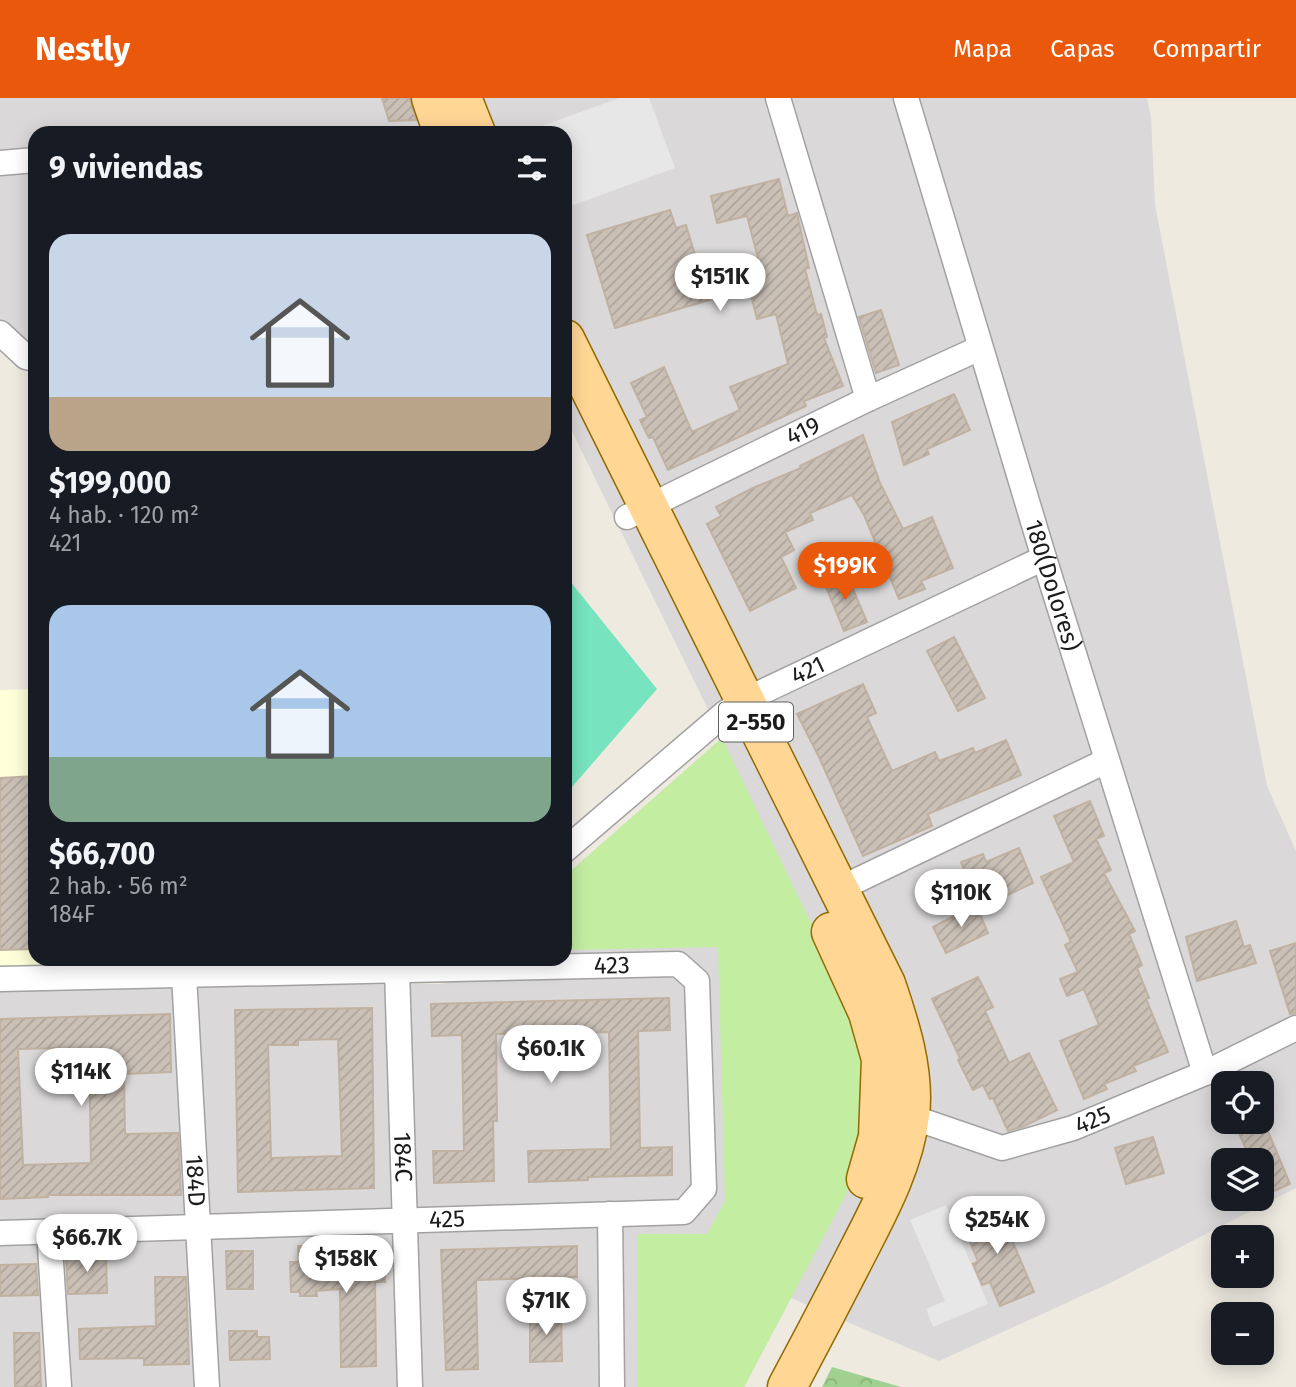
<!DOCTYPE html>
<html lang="es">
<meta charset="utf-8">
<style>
body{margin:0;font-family:"Fira Sans",sans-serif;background:#20242c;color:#f1f3f6;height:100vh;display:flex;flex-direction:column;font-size:26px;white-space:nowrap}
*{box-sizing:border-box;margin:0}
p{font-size:23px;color:#9ea1a6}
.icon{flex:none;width:38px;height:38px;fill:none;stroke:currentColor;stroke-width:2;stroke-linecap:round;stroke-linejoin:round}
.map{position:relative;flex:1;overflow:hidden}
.details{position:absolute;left:28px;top:28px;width:544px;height:840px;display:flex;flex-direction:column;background:#171b24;border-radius:21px;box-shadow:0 4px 18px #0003}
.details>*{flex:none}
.tools{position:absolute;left:1211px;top:973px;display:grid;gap:14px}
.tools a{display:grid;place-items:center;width:63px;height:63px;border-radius:14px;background:#171b24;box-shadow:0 4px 18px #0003;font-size:35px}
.price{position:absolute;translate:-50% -60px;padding:0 16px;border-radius:24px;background:#fff;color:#222;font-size:23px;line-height:46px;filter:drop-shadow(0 2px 4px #0008)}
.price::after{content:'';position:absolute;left:50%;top:42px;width:21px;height:16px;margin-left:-10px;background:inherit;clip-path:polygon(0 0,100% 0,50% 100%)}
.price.active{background:#ea580c;color:#fff}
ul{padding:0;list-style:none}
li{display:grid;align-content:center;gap:14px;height:371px;padding:0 21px}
li span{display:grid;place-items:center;height:217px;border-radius:21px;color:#555}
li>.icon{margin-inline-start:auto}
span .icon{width:126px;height:126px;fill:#fffc;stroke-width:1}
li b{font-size:30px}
h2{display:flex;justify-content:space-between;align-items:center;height:84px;padding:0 21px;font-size:30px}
header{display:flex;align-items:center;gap:42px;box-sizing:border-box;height:98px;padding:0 35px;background:#ea580c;color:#fff}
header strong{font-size:33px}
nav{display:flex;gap:38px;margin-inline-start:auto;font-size:24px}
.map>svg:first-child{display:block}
.residential{fill:#dad8d8;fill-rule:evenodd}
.education{fill:#fdffd8}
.grass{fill:#c3eda1}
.forest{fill:url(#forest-crowns)}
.pitch{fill:#77e4bf}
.parking{fill:#e7e7e7}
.building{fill:url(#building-hatch);stroke:#c1b1a1;stroke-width:2;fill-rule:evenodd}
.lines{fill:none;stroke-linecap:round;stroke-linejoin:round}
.street-casing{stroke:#a2a2a2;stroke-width:27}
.primary-casing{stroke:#936900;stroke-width:41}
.street{stroke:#fff;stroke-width:24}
.primary{stroke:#ffd694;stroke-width:38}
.labels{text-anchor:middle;stroke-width:5;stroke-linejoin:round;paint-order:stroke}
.shield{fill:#fff;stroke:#5f5f5f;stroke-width:2}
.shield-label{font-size:23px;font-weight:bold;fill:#1b1b1b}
.street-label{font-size:24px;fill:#1b1b1b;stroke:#fff}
</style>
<header>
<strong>Nestly</strong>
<nav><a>Mapa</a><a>Capas</a><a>Compartir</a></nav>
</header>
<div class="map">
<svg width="1296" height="1289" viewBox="0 0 1296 1289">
<defs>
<pattern id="forest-crowns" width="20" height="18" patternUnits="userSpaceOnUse" patternTransform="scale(1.75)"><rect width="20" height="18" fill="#a1d191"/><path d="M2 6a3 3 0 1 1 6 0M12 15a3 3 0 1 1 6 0" fill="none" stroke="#8ab37c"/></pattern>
<pattern id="building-hatch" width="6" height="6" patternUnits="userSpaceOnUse" patternTransform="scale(1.75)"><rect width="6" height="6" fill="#cac0b6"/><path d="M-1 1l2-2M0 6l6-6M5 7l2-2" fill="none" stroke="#ada49c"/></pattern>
</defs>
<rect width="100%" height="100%" fill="#eeeae0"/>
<!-- residential -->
<path class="residential" d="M0,0H1147L1151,19L1155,107L1267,688L1296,753V1090L1110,1185L939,1263L791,1200L744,1289H0V889L443,886L471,861H565V778L722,640L565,319V35H35V266L0,232ZM1223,985H1262V1024H1223ZM1223,1062H1262V1101H1223Z"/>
<!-- education -->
<path class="education" d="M35,591V861H185V864L0,868V592Z"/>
<!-- grass -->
<path class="grass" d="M722,640L861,929L873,987L860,1070L744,1289H638V1136H707L725,1103L718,849L565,852V778Z"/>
<!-- forest -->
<path class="forest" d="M832,1269L901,1289H822Z"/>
<!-- pitch -->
<path class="pitch" d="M565,477L657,591L565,697Z"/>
<!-- parking -->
<path class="parking" d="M619,0H649L675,70L565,110V35H523Z
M946,1107L988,1206L933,1229L926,1211L945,1203L910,1122Z"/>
<!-- building -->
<path class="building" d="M382,0H410L416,22L389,23Z
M779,81L788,118L797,115L809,170L805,171L817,217L821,216L827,239L824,240L843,288L804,303L806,308L668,372L653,339L649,340L640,322L647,319L631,285L664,269L692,334L740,312L730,289L788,266L776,216L757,221L748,185L707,196L709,202L615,230L587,137L670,112L676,130L686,127L700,174L758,160L747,118L717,125L711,98Z
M881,212L899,267L876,275L859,219Z
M954,296L970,332L927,351L929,356L904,367L892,324Z
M863,337L880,385L903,431L932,419L953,470L921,483L925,491L899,501L864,417L852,397L810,415L813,422L785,434L794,452L781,459L796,490L750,513L707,426L721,418L716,409L753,390L801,370L800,368Z
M846,475L867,524L844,533L824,484Z
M954,539L985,600L958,613L927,553Z
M863,586L876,615L867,619L892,673L935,654L939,663L973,650L975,655L1006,642L1021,677L928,716L932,728L863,758L819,659L797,616Z
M35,678V851L0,852V680Z
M1090,703L1104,738L1096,741L1111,772L1104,775L1135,833L1129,836L1142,867L1137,870L1149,900L1146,901L1168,954L1133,968L1136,973L1104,986L1107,991L1084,1001L1060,943L1099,927L1084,891L1067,898L1060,881L1078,874L1065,847L1071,844L1041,779L1074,764L1054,718Z
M1019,750L1033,785L980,810L961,764L983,756L986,764Z
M976,807L988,835L946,855L933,829Z
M1236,823L1244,849L1250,847L1256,865L1197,883L1186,839Z
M1296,845V915L1290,916L1270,853Z
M978,879L993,909L985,913L1009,965L1029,955L1057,1012L1022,1029L1008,1033L993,1000L990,1001L983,987L973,992L958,962L960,960L932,901Z
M669,900L670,932L638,933L640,1050L672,1049V1077L588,1079V1082L529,1084L528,1053L611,1051L609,934L496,936L497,1023H493L494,1083L434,1085L433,1053H464L462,937L432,938L431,906Z
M372,910L374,1090L238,1094L235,912ZM338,941L342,1058L271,1060L268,947H298V942Z
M170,916L171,974L124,976L125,1036L178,1035L181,1097H47L48,1099L0,1101V921ZM58,950V952L89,951L91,1065L23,1067L18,951Z
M1262,1019L1290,1086L1262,1098V1062H1251L1234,1024H1262Z
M1153,1039L1164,1075L1126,1086L1115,1050Z
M997,1107L1034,1194L1000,1208L990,1184L982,1187L973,1166L978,1163L961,1123Z
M357,1147H384L385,1184H375L376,1268L341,1269L340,1191L316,1193L317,1198H300V1194H291L290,1164H299L298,1148H315V1158L357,1156Z
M577,1148V1179L476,1182L478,1271L446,1272L441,1152Z
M226,1153H253V1191H227Z
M106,1157L107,1195L68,1196L66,1158Z
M36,1166L38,1197L0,1198V1167Z
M155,1179H186L189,1266L144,1267V1260L80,1261L79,1231L156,1228Z
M561,1214L562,1263L530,1264V1215Z
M229,1233H257V1239H269L270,1261L230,1262Z
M14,1235H39L41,1289H15Z"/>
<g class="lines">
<defs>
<g id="street">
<path d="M778,0L868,301"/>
<path id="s1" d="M906,0L1044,460L1205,975"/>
<path d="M0,65L35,62"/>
<path d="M0,235L26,259L35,261"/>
<path id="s2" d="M627,419L868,301L980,250"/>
<path id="s3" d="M565,752L725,615L745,602L1044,460"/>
<path d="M837,792L1106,663"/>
<path id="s4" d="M397,872L410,1289"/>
<path id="s5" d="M184,877L207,1289"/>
<path id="s6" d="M0,881L678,866L697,883L704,1091L684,1114L0,1135"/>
<path id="s7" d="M897,1014L1002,1050L1073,1030L1205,975L1296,930"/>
<path d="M610,1116L612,1289"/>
<path d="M49,1133L59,1289"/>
</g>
<path id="primary" d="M431,0L443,35
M462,0L476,35
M565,241L886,886C900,927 915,973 910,1017C904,1068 877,1116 854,1161C832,1204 810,1246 787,1289
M831,834L868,915L881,961L878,1039L866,1081"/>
</defs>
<!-- street casing -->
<use href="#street" class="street-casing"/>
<!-- primary casing -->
<use href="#primary" class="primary-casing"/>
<!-- street -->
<use href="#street" class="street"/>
<!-- primary -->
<use href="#primary" class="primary"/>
</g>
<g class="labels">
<!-- shield labels -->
<rect class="shield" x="719" y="604.5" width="74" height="39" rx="5"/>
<g class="shield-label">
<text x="756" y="632">2-550</text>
</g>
<!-- street labels -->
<g class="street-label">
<text dy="8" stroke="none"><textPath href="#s2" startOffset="196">419</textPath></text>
<text dy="8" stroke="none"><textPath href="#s1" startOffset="509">180(Dolores)</textPath></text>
<text dy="8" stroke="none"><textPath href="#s3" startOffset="304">421</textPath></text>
<text dy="8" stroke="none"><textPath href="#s6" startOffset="612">423</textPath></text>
<text dy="8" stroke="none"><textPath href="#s7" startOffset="206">425</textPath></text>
<text dy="8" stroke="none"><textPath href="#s4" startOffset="187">184C</textPath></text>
<text dy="8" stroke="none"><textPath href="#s5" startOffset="206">184D</textPath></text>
<text transform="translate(447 1121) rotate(-2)" y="8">425</text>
</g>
</g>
</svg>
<div class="tools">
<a><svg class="icon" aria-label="locate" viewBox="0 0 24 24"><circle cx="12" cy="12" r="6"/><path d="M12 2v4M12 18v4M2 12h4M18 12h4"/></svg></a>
<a><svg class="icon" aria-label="layers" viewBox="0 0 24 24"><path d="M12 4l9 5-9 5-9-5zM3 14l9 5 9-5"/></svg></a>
<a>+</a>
<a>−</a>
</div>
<b class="price" style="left:720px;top:215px">$151K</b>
<b class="price active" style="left:845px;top:504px">$199K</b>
<b class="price" style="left:961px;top:831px">$110K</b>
<b class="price" style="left:551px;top:987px">$60.1K</b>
<b class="price" style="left:81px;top:1010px">$114K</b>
<b class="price" style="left:997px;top:1158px">$254K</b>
<b class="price" style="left:87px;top:1176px">$66.7K</b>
<b class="price" style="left:346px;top:1197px">$158K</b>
<b class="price" style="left:546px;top:1239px">$71K</b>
<section class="details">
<h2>9 viviendas<svg class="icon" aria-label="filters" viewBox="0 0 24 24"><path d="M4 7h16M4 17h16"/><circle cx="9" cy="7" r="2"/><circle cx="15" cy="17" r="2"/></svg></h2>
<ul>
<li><span style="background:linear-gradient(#c9d6e8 75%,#b9a48a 0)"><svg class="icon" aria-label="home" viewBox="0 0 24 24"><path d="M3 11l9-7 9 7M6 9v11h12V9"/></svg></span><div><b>$199,000</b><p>4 hab. · 120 m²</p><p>421</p></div></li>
<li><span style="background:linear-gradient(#a9c7e8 70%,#7fa58c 0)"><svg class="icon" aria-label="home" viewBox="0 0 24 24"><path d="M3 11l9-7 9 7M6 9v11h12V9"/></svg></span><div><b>$66,700</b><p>2 hab. · 56 m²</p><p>184F</p></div></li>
</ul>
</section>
</div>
